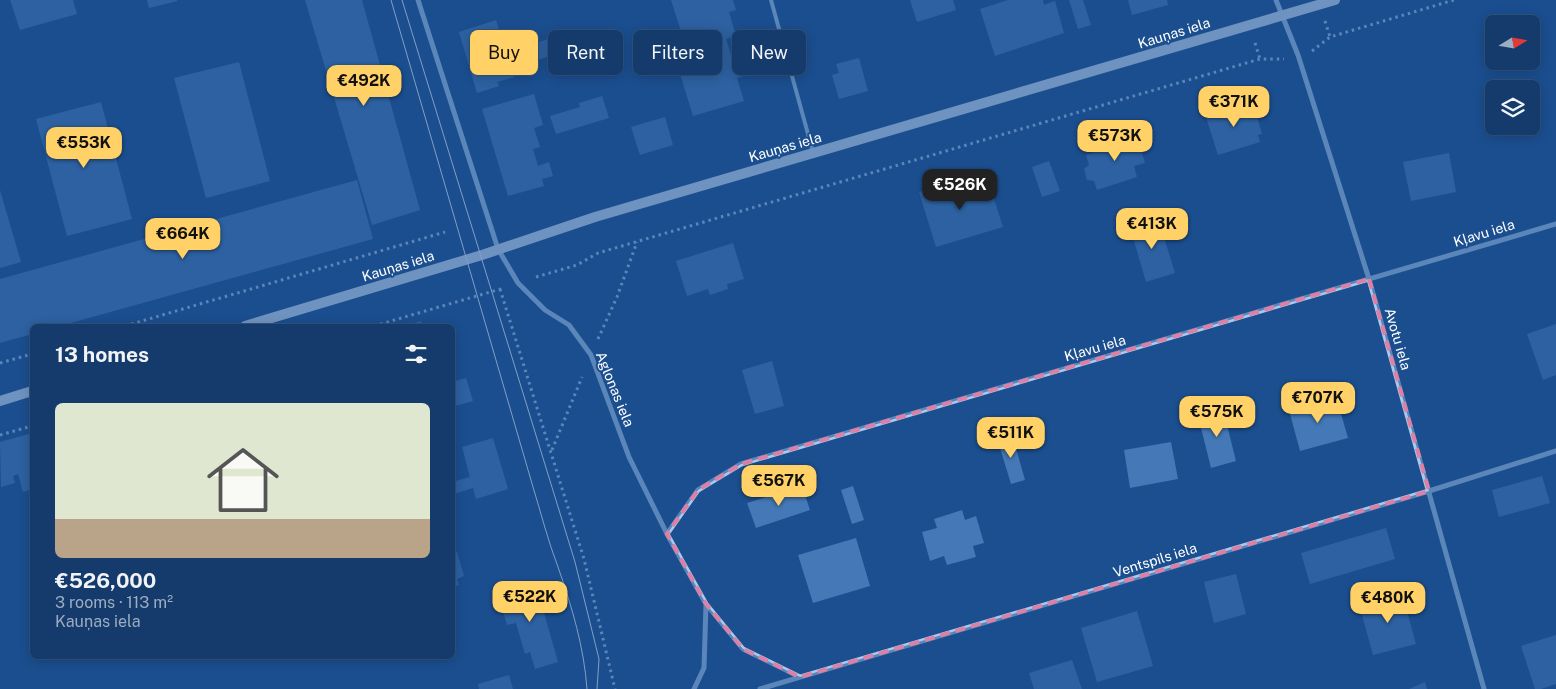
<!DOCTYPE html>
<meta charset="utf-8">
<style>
body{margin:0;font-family:"Public Sans",sans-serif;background:#1d4271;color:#f1f3f6;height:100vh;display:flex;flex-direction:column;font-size:19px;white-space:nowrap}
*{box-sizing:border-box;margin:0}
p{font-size:16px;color:#9dadc1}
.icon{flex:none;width:28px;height:28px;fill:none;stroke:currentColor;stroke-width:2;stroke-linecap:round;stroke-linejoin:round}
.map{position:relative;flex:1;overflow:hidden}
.drawer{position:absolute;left:30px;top:324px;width:425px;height:335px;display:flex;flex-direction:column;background:#143b6b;border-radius:8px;box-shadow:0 2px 12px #0003,0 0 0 1px #33557e}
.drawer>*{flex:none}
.top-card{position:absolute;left:470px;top:30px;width:475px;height:45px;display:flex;gap:10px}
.needle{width:32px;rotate:79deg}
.controls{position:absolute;left:1485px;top:15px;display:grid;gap:10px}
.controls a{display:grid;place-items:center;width:55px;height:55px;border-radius:8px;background:#143b6b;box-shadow:0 2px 12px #0003,0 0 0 1px #33557e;font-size:25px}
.price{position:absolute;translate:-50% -42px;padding:0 11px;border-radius:10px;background:#ffd166;color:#111;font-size:16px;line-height:32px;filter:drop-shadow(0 1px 2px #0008)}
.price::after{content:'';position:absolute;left:50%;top:30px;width:15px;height:11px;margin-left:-8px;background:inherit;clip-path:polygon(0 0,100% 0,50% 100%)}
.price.on{background:#222;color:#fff}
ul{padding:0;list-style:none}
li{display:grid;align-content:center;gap:10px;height:265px;padding:0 25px}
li+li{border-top:1px solid #33557e}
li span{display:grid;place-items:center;height:155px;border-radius:8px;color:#555}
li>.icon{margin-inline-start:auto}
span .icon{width:90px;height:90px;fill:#fffc;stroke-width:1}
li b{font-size:21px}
h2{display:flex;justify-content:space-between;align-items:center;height:60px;padding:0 25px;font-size:21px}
.pill{padding:0 18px;border-radius:8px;background:#143b6b;box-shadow:0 2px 12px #0003,0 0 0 1px #33557e;font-size:18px;line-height:45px}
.pill.on{background:#ffd166;color:#111}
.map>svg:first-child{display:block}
.building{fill:#4478b7}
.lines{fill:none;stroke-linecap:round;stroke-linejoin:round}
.path{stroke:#a9c9ee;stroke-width:3;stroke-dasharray:2.5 4;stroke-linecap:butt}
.lane{stroke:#a9c9ee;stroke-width:4}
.street{stroke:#a9c9ee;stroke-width:5}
.secondary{stroke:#d6e6fa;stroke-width:10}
.tram{stroke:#fff;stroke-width:1}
.marked{fill:none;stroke:#dd80a5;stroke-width:4;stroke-dasharray:10 6;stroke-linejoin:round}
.labels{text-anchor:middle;stroke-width:4;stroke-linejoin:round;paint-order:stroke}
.street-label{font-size:14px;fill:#fff;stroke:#1b4f8f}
</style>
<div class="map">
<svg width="1556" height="689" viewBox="0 0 1556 689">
<rect width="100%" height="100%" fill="#1b4f8f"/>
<!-- building -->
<path class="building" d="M10,0H73L77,14L20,30Z
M147,0H177V1L149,8Z
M305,0H362L420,210L372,225Z
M671,0H733L736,10L729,12L736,36L726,39L733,61L738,59L743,76L737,78L744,101L693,116L674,54L687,50Z
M910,0H953L956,10L917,22Z
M1008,0H1043L1044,5L1055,1L1064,33L995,56L980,9Z
M1069,0H1083L1091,25L1078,29Z
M1128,0H1167L1168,5L1132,15Z
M496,20L506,51L519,46L524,60L510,65L514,77L497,82L499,86L477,93L459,32Z
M571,32L576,48L531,62L526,46Z
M859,58L868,91L839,99L832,75L839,73L836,64Z
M239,62L270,181L206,198L174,78Z
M534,94L543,125L534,128L540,147L533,149L538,166L549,162L553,176L542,179L544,186L508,196L482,109Z
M602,96L609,118L556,134L550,116L580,107L579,103Z
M1249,101L1253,114L1256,113L1262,134L1258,135L1260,142L1218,155L1205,114Z
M101,102L132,219L67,236L36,119Z
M665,117L673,145L640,155L631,127Z
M1136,134L1145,163L1134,166L1137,177L1097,190L1094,181L1087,180L1084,169L1089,165L1086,155L1107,148L1105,143Z
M1449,153L1456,192L1411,201L1403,162Z
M1049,161L1060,191L1042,197L1032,167Z
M357,180L373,239L60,326H32V334L0,343V279Z
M962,180L964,187L988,180L1003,227L936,247L919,192Z
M0,190L21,262L0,268Z
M1158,218L1175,273L1146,282L1130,227Z
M733,243L744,279L727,284L728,289L710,295L708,289L687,296L676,261Z
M421,321L422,326H403Z
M1556,324V375L1543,380L1527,334Z
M772,361L784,406L755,414L742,370Z
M466,378L473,401L452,407V382Z
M1336,396L1348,438L1300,451L1289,410Z
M1223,409L1236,461L1211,468L1198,416Z
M32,433V489L23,492L18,474L13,476L15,483L1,487L0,442Z
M1012,434L1025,480L1011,484L997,438Z
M493,438L508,489L476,499L473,488L454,494L452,482L470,477L462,447Z
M1171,442L1178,479L1130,488L1124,450Z
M1542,476L1550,503L1499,517L1492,490Z
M802,486L810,510L756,528L747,503Z
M853,486L864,520L852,524L841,490Z
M962,510L965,520L976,516L984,543L973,546L976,557L947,565L944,556L930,561L922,532L937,528L934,519Z
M1386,528L1395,559L1310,584L1301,553Z
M856,538L870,586L813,603L798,555Z
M457,552L464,576L457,579L459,585L452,587V554Z
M1236,574L1246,614L1214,623L1204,582Z
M535,581L558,662L535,669L530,652L525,654L516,623L507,625L500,601L507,599L505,589Z
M1402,593L1416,644L1373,655L1359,604Z
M1137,611L1153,666L1097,682L1081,628Z
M1556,635V684L1541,689H1535L1521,646Z
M1072,660L1082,689H1034L1029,673Z
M509,675L513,689H479L478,684Z
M1425,682L1427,689H1409Z"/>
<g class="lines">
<!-- path -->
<path class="path" d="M1325,21L1330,37
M1255,43L1260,59
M1312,51L1330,37L1454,0
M536,277L577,265L598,253L1260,59H1284
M500,289L584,559L615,689
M125,326L445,232
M374,326L504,288
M598,339L617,297L637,242
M0,363L32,354
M0,435L32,426
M552,450L582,377"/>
<!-- lane -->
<path class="lane" d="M771,0L813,152"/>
<!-- street -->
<path class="street" d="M418,0L498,249L518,283L545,310L569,325L591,355L629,457L667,534L706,604L743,649L800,677
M1276,0L1298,55L1369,279L1484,689
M667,534L698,490L741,464L1556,224
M694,689L704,668L706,604
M760,689L1429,491L1556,451"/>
<!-- secondary -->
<path class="secondary" d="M245,326L482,255L595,217L1335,0
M0,401L32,391"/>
<!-- tram -->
<path class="tram" d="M391,0L533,487C541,513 548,541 558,567C572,607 584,647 587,689
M402,0L575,562L599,659L597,689"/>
</g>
<!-- marked area -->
<path d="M0 0H1556V689H0ZM1369,279L1429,491L800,677L743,649L706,604L667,534L698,490L741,464Z" fill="#1b4f8f" fill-opacity=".55" fill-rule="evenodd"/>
<path class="marked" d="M1369,279L1429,491L800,677L743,649L706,604L667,534L698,490L741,464Z"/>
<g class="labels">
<!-- street labels -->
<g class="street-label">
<text transform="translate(1174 33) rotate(-17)" y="5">Kauņas iela</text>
<text transform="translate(785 147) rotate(-16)" y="5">Kauņas iela</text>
<text transform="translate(1484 233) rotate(-17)" y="5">Kļavu iela</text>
<text transform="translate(398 266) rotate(-17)" y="5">Kauņas iela</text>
<text transform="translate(1398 339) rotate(74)" y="5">Avotu iela</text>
<text transform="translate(1095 348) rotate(-16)" y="5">Kļavu iela</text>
<text transform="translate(615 389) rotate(68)" y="5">Aglonas iela</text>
<text transform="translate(1155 560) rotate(-17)" y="5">Ventspils iela</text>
</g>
</g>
</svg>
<div class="controls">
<a><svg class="needle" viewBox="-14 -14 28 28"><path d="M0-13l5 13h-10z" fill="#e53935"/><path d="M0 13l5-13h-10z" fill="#9dadc1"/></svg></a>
<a><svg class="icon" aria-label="layers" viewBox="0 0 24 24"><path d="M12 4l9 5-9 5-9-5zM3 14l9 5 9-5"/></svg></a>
</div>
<b class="price" style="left:364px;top:107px">€492K</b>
<b class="price" style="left:1234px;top:128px">€371K</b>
<b class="price" style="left:1115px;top:162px">€573K</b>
<b class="price" style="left:84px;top:169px">€553K</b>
<b class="price on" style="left:960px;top:211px">€526K</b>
<b class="price" style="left:1152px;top:250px">€413K</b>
<b class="price" style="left:183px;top:260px">€664K</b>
<b class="price" style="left:1318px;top:424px">€707K</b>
<b class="price" style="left:1217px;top:438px">€575K</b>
<b class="price" style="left:1011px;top:459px">€511K</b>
<b class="price" style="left:779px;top:507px">€567K</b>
<b class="price" style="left:530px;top:623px">€522K</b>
<b class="price" style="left:1388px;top:624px">€480K</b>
<div class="top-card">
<a class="pill on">Buy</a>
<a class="pill">Rent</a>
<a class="pill">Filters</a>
<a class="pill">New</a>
</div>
<section class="drawer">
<h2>13 homes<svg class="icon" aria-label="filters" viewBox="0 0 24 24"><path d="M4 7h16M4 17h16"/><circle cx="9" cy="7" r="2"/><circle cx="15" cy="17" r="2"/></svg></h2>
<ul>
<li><span style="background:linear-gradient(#dfe7d0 75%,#b9a48a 0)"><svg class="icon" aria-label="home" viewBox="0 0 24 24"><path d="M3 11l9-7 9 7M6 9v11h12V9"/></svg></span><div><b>€526,000</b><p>3 rooms · 113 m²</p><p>Kauņas iela</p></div></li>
</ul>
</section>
</div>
